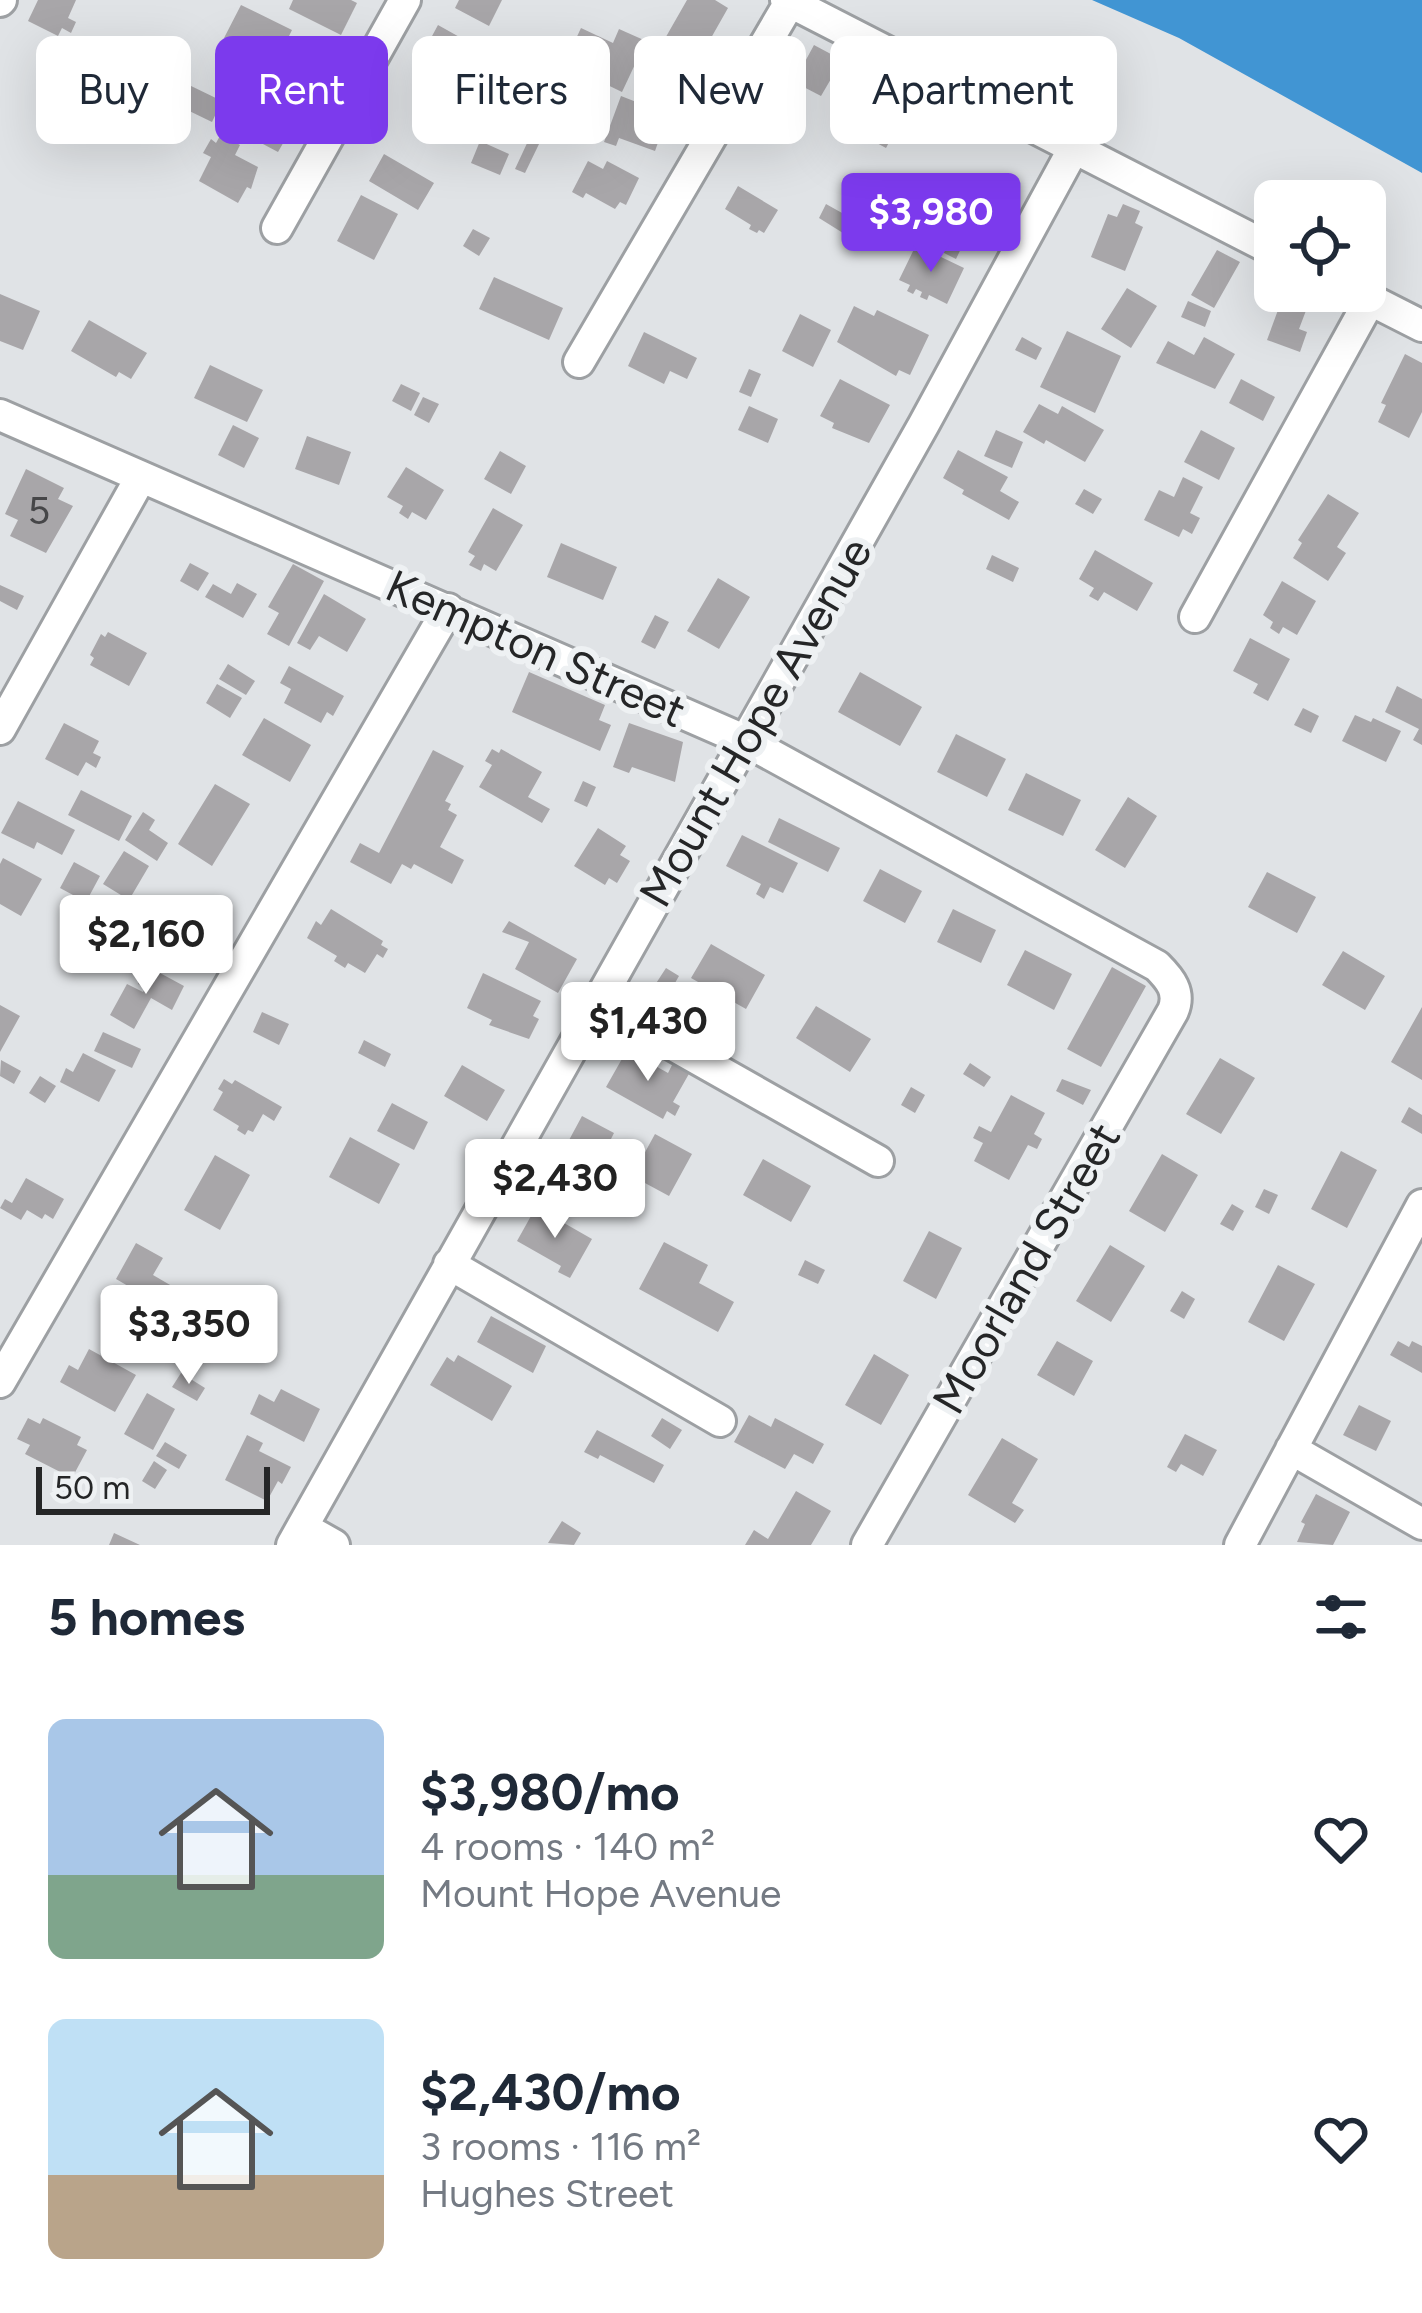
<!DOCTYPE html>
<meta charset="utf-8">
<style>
body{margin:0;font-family:Figtree,sans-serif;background:#f2f2f3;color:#1f2937;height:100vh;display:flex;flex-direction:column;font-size:45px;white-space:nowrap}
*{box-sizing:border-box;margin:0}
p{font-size:39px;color:#747a83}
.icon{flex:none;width:66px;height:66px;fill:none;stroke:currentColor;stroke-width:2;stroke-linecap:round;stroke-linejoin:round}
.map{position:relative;height:1545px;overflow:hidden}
.details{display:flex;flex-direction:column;background:#fff;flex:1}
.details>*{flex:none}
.top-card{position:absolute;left:36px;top:36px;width:1350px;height:108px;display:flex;gap:24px}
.tools{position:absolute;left:1254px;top:180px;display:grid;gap:24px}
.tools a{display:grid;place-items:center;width:132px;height:132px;border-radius:18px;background:#fff;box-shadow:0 12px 48px #0002;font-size:60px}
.scale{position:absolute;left:36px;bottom:30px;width:234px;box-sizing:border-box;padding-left:12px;border:6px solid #252627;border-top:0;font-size:33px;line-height:42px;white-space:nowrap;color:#252627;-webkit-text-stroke:9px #eef1f3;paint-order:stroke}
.price{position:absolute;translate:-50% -102px;padding:0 27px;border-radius:12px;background:#fff;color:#222;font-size:39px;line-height:78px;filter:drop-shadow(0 3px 6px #0008)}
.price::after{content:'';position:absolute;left:50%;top:72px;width:36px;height:27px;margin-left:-18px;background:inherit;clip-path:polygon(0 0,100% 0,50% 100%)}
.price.on{background:#7c3aed;color:#fff}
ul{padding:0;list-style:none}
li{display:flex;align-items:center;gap:36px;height:300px;padding:0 48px}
li span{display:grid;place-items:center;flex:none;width:336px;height:240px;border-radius:18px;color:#555}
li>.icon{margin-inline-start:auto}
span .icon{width:144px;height:144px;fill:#fffc;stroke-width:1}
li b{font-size:51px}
h2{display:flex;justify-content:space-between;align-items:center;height:144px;padding:0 48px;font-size:51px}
.pill{padding:0 42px;border-radius:18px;background:#fff;box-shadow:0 12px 48px #0002;font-size:42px;line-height:108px}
.pill.on{background:#7c3aed;color:#fff}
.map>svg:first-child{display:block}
.water{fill:#4195d3}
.building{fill:#a8a6a9}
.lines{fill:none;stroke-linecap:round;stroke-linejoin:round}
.street-casing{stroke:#9da0a3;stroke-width:36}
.street{stroke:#fff;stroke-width:30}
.labels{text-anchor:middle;stroke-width:12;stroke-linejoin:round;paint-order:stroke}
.number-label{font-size:39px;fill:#464648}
.street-label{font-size:45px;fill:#252627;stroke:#eef1f3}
</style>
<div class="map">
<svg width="1422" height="1545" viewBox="0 0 1422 1545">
<rect width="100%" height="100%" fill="#e0e3e6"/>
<!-- water -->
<path class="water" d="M1092,0H1422V173L1179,38Z"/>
<!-- building -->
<path class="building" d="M38,0H76L68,18L76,22L71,33L62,28L58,36L28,21Z
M293,0H351L357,3L341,35L289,9Z
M459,0H502L489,26L455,8Z
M687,0H715L728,8L698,61L663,42Z
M241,5L292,30L285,44L325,64L309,97L268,77L275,63L224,38Z
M438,25L488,53L492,45L507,53L463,142L414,114L438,70L419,60Z
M581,28L613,43L619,29L646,41L622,92L564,64Z
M814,45L842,60L821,96L794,82Z
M887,69L919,86L886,148L836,121L858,79L872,87Z
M110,80L135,95L109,143L90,132L101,112L95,108Z
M189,85L222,101L212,122L179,106Z
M246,85L263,95L261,99L297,119L278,152L225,124Z
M621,96L662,112L659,117L666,120L655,151L619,138L616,146L604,142Z
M48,100L86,119L80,130L73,126L71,132L40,116Z
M221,134L240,145L235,155L258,167L251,189L247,187L238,203L199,181L211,157L203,153L211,139L216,143Z
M529,139L539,144L525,173L515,169Z
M480,141L509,154L500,175L471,163Z
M384,154L434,183L418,210L369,181Z
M588,161L603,169L607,161L639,178L626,205L620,202L615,209L586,193L583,198L572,192Z
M883,176L935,202L929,214L968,234L956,259L864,213Z
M738,186L778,210L764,233L759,230L757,233L749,229L751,225L725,209Z
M361,195L398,214L374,260L337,241Z
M826,204L851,218L843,233L819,218Z
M1123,204L1140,211L1135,223L1143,227L1125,271L1091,257L1108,214L1117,217Z
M473,229L490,238L479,256L463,246Z
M916,245L964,268L947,304L929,295L927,300L920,297L922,292L916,289L913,294L907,291L910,285L899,280Z
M1217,250L1240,262L1214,308L1191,295Z
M494,277L563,308L549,340L479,309Z
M1127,288L1157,306L1131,348L1101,329Z
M1285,291L1310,300L1299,329L1307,332L1300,352L1267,340Z
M0,294L40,311L23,350L0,341Z
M1188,301L1211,311L1205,327L1181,317Z
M854,306L874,316L877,310L929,335L910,375L899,370L896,376L837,342Z
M800,314L831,330L813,367L782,351Z
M89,320L147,353L131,379L119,372L116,377L71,351Z
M1067,331L1121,356L1095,413L1040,387Z
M644,332L697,358L687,379L670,371L664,384L628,366Z
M1022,337L1042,348L1036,360L1015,350Z
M1204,337L1235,354L1215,389L1156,363L1168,341L1194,355Z
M1405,354L1422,363V412L1409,438L1378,422L1386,405L1381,403Z
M210,365L263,390L247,422L194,398Z
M749,369L761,374L751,397L739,392Z
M840,379L890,405L869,443L832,428L834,423L820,416Z
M1241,379L1275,397L1263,421L1229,403Z
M401,384L420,393L411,411L392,401Z
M423,397L439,404L429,423L414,415Z
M1039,404L1058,414L1062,406L1104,430L1085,462L1046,440L1044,444L1023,432Z
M749,406L778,419L768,443L738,430Z
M233,425L259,438L244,468L218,455Z
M996,430L1023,442L1012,468L984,456Z
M1201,430L1235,448L1219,480L1184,462Z
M307,436L351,452L339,485L295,469Z
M958,450L1008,477L1000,491L1019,502L1009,520L962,494L964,490L943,478Z
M500,451L526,466L511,494L484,479Z
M406,467L444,490L426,520L412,512L408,519L399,513L403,506L387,497Z
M26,469L64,488L58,499L73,506L46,553L10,536L18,520L5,514Z
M1183,477L1203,487L1190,513L1200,518L1192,534L1183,529L1179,537L1144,520L1159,490L1174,497Z
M1084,489L1102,499L1093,514L1075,504Z
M1328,494L1359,513L1337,547L1346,553L1328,581L1293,558L1302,543L1298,540Z
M493,508L523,525L496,571L484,564L481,571L469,565L475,556L468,552Z
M561,543L617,567L603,600L547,577Z
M1095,550L1153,583L1137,611L1104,592L1098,601L1089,596L1094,588L1079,579Z
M992,555L1019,568L1013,582L986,569Z
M190,563L209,573L198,591L180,581Z
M293,564L324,581L289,646L267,634L279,613L268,607Z
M718,578L750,597L719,649L687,631Z
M1282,581L1316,601L1297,635L1283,627L1279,634L1270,628L1273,622L1263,615Z
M237,583L257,594L243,618L205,597L213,584L231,594Z
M0,585L24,596L17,610L0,601Z
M324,594L366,619L347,652L319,636L310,650L297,643Z
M655,615L669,622L655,649L641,642Z
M108,632L147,653L129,686L90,665L94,658L90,655L101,634L105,637Z
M1250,638L1290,659L1268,701L1253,693L1258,684L1233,671Z
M228,664L255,681L246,695L219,679Z
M289,666L344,696L333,716L327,712L321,723L284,703L291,689L280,683Z
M529,672L605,705L599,720L611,725L600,751L512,712Z
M860,672L922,707L900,746L838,712Z
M217,684L242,698L230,718L206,703Z
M1397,686L1422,699V745L1413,740L1419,729L1385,712Z
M1303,708L1319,716L1311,733L1294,725Z
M1355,715L1371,722L1373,718L1401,731L1386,762L1342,741Z
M264,718L311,745L290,782L242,755Z
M64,723L99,741L93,753L101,757L96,768L86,762L78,776L45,759Z
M629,723L683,742L675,782L632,767L629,773L613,767Z
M956,734L1006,759L987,797L937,772Z
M492,749L499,753L501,749L542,772L528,797L550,809L542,823L479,787L492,765L485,761Z
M433,750L464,766L445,801L451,804L448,810L457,815L440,847L464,860L452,884L414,864L411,869L402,864L391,884L350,862L360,843L379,853Z
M1026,773L1081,800L1063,836L1008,810Z
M583,781L596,787L587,807L574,801Z
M215,784L250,804L212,866L178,844Z
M81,790L132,816L119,841L68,815Z
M1128,797L1157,816L1125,868L1095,850Z
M18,801L75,830L62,855L37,842L34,849L1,833Z
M143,812L155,820L149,830L168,843L157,861L125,840Z
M779,818L840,848L828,872L768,842Z
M598,828L626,846L620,855L630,861L617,883L609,878L605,885L574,866Z
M742,835L798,863L783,893L770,887L764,899L756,894L761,884L726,866Z
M124,851L149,866L129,900L103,884Z
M3,858L42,879L21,916L0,904V864Z
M74,862L100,876L86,902L60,888Z
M880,869L922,891L905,923L863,901Z
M1267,872L1316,897L1297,933L1248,907Z
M181,896L215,913L201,942L167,926Z
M331,909L383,941L381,945L388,949L383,958L377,954L365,973L348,963L345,968L334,961L337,956L307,938L316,921L321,925Z
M953,909L996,930L981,963L937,942Z
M509,921L577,959L558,993L515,969L529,942L502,932Z
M711,944L765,975L746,1009L691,978Z
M1025,950L1072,974L1054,1010L1007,985Z
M1343,951L1385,976L1365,1010L1322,985Z
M147,966L184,986L172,1010L151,998L134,1029L110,1015L127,984L143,992L145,988L138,984Z
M1112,967L1146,986L1101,1067L1067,1049Z
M666,968L679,976L667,997L653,988Z
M483,973L541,1001L533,1016L539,1019L529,1039L489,1025L492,1020L467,1008Z
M0,1005L20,1016L0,1052Z
M816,1006L871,1039L850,1072L796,1038Z
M1422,1007V1080L1391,1062Z
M262,1012L289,1024L279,1045L253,1032Z
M103,1032L141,1049L132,1068L94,1051Z
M364,1040L391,1054L385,1067L358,1053Z
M627,1050L668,1073L673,1063L690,1072L673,1102L680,1106L675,1116L667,1111L663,1119L606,1087Z
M83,1053L116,1070L99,1102L60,1082L66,1068L73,1072Z
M1220,1058L1255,1078L1221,1134L1186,1114Z
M1,1060L21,1071L14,1084L0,1076Z
M970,1063L991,1077L984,1087L963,1074Z
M462,1065L505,1090L487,1121L444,1096Z
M40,1076L56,1086L45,1103L29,1093Z
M224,1079L232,1084L235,1080L282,1107L274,1121L263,1114L253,1132L248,1130L245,1135L237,1130L239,1126L213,1110L223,1092L218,1089Z
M1062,1079L1091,1090L1083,1105L1056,1091Z
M911,1087L925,1095L915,1113L901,1105Z
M1011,1095L1045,1113L1034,1134L1042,1139L1037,1149L1028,1145L1009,1180L974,1161L983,1143L973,1138L979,1126L991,1132Z
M392,1103L428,1122L414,1150L377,1131Z
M1409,1107L1422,1115V1134L1401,1122Z
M582,1116L614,1133L601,1159L568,1142Z
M655,1134L692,1154L669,1196L632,1176Z
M350,1137L400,1164L379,1204L329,1177Z
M1341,1151L1377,1170L1347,1228L1311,1209Z
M1162,1154L1198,1175L1165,1232L1129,1211Z
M215,1155L250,1175L220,1230L184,1210Z
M763,1159L811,1186L791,1222L743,1195Z
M26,1178L64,1199L53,1219L45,1214L42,1219L27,1210L21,1220L0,1208L5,1199L12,1203Z
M1264,1189L1278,1195L1269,1214L1255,1207Z
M1232,1204L1244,1211L1233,1231L1220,1224Z
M536,1207L592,1239L570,1278L558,1272L561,1266L517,1241Z
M929,1231L962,1248L936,1299L903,1281Z
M664,1242L708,1265L699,1283L734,1302L718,1332L639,1289Z
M136,1243L163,1258L153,1275L177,1289L167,1307L157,1301L153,1308L144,1303L147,1297L116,1279Z
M1110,1245L1145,1266L1111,1322L1076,1301Z
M805,1260L825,1270L818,1284L798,1275Z
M1278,1265L1315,1284L1284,1341L1248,1322Z
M1182,1291L1195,1299L1184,1319L1170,1311Z
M491,1316L546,1346L533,1373L477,1342Z
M1057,1341L1093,1361L1074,1396L1037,1375Z
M1398,1341L1409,1347L1412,1341L1422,1346V1373L1390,1355Z
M89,1349L136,1375L115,1412L60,1382L69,1365L78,1370Z
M874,1354L909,1375L881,1425L845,1405Z
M458,1355L512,1386L492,1421L430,1385L447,1357L454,1362Z
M181,1373L205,1388L197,1401L172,1387Z
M281,1389L320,1409L304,1442L250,1414L259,1394L274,1402Z
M147,1393L175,1409L153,1450L124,1434Z
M1359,1405L1391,1421L1376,1451L1343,1435Z
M749,1415L771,1427L775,1418L824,1444L813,1464L794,1454L785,1469L734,1442Z
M28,1418L40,1424L43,1418L81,1437L77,1445L87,1450L72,1478L25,1454L30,1445L17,1439Z
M662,1418L682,1430L670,1449L651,1436Z
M597,1430L664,1465L654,1483L600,1455L598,1459L584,1452Z
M1185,1434L1217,1450L1203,1476L1181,1464L1176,1472L1167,1467Z
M247,1435L263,1443L259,1451L291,1467L282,1484L278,1481L267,1501L225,1480Z
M1002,1438L1038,1459L1012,1503L1024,1510L1015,1523L968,1495Z
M165,1442L187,1455L179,1469L156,1456Z
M154,1461L167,1470L155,1489L142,1481Z
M796,1491L831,1511L811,1545H745L754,1530L768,1539Z
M1316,1494L1350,1512L1333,1545L1297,1542L1305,1524L1301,1522Z
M562,1521L581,1533L574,1545L548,1543Z
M114,1533L140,1545H109Z"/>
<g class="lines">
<defs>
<path id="street" d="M786,0L1275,251
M0,1L1,0
M277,228L405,0
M1353,291L1422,326
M579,362L790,2
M0,415L744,740L1157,966C1170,979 1181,992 1173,1011L867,1545
M1195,617L1370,300
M0,729L141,477
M597,1002L878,1161
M449,1264L720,1421
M0,1382L448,609
M1291,1449L1422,1524
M302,1527L334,1545
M292,1545L924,424L1074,148
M1240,1545L1422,1205"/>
</defs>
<!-- street casing -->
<use href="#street" class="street-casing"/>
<!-- street -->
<use href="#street" class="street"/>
</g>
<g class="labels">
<!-- number labels -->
<g class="number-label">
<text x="39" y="524">5</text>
</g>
<!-- street labels -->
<g class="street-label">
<text transform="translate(536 648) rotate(24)" y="16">Kempton Street</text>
<text transform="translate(755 722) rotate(-60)" y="16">Mount Hope Avenue</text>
<text transform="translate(1026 1268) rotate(-60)" y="16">Moorland Street</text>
</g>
</g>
</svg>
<div class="tools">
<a><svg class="icon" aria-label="locate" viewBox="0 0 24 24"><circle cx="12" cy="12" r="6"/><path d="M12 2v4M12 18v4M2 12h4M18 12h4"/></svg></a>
</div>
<div class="scale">50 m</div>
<b class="price on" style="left:931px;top:275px">$3,980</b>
<b class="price" style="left:146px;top:997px">$2,160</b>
<b class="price" style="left:648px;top:1084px">$1,430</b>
<b class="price" style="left:555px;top:1241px">$2,430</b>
<b class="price" style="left:189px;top:1387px">$3,350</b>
<div class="top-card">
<a class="pill">Buy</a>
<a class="pill on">Rent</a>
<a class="pill">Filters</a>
<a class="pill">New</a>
<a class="pill">Apartment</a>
</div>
</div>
<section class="details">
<h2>5 homes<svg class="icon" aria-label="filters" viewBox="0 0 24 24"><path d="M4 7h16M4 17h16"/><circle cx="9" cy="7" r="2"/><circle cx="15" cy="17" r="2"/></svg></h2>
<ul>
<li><span style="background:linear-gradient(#a9c7e8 65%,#7fa58c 0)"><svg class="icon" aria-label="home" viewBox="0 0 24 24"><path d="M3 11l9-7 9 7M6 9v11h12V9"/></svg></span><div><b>$3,980/mo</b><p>4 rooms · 140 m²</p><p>Mount Hope Avenue</p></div><svg class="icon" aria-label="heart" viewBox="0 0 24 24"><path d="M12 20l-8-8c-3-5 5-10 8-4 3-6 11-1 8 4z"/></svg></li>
<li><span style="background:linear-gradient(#bfe0f5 65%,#b9a48a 0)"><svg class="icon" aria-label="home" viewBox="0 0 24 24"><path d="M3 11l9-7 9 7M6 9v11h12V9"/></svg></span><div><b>$2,430/mo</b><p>3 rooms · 116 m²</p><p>Hughes Street</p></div><svg class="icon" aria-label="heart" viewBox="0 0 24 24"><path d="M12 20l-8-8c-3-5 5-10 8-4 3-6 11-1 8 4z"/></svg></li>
</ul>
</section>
